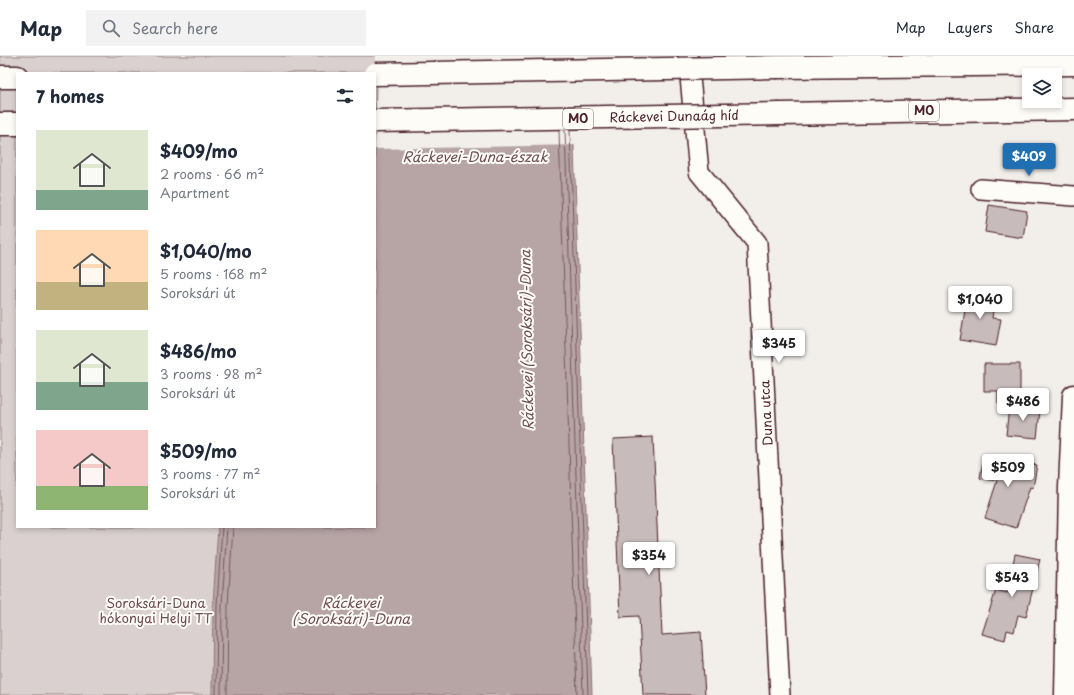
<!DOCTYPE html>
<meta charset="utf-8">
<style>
body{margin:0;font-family:"Playpen Sans",sans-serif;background:#f2f2f3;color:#1f2937;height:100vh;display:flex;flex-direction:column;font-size:15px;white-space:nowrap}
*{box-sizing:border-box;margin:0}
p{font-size:13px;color:#747a83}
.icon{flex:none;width:22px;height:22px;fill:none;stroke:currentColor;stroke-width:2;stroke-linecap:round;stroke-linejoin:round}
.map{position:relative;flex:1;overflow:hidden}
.details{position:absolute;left:16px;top:16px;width:360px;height:456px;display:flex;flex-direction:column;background:#fff;border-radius:0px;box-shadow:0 2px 6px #0003}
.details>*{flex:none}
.buttons{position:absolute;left:1022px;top:12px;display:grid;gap:8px}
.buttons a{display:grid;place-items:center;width:40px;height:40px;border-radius:0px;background:#fff;box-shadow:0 2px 6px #0003;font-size:20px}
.price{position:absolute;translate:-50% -34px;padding:0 9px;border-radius:4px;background:#fff;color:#222;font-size:13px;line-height:26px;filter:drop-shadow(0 1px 2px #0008)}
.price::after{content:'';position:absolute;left:50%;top:24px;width:12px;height:9px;margin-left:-6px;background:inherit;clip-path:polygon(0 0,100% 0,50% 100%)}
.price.active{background:#1f6fb2;color:#fff}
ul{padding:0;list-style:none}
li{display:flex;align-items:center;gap:12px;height:100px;padding:0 20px}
li span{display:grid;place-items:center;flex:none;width:112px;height:80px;border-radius:0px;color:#555}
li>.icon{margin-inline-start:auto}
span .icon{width:48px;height:48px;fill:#fffc;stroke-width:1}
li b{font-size:17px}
h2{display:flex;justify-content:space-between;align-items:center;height:48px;padding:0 20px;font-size:17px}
header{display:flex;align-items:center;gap:24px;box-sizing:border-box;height:56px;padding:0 20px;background:#fff;border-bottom:1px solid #e0e1e3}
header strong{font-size:19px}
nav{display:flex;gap:22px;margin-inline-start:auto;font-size:14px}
.search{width:280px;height:36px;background:#f2f2f3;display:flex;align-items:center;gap:10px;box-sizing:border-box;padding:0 14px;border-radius:0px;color:#747a83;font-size:15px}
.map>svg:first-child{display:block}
.green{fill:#d9d0cf;stroke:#92787d}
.water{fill:#b7a5a6;stroke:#8b6f75}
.pier{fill:#f2efeb}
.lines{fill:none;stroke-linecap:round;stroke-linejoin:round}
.shore{stroke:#76555c;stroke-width:1}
.building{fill:#c8bbbb;stroke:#4a1f2b}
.minor-casing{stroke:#4a1f2b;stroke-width:22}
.primary-casing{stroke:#4a1f2b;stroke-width:25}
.trunk-casing{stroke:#4a1f2b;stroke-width:25}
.minor{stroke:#fdfcf7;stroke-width:19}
.primary{stroke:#fdfcf7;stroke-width:22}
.trunk{stroke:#fdfcf7;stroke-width:22}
.trunk-bridge-casing{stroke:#4a1f2b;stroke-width:25;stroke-linecap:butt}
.trunk-bridge{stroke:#fdfcf7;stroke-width:22}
.labels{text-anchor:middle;stroke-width:4;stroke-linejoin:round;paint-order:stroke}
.shield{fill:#fdfcf7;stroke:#806168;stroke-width:1}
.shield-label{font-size:12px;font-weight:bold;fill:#4a1f2b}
.street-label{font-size:13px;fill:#4a1f2b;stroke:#fdfcf7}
.park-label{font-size:13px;fill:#6e4b54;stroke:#fdfcf7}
.water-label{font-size:14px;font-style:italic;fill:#704e56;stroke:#fdfcf7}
</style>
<header>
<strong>Map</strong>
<div class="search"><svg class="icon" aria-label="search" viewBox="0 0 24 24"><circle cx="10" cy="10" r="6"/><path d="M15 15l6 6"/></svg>Search here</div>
<nav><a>Map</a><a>Layers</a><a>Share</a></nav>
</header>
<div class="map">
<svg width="1074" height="639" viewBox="0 0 1074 639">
<rect width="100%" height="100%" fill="#f2efeb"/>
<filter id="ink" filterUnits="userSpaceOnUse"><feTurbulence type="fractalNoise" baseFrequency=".025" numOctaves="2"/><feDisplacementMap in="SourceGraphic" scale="8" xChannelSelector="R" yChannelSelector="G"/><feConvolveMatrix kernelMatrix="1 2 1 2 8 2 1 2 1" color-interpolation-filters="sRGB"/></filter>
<g filter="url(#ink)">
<!-- green -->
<path class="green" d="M0,0H377L375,65V17H17V471H375L437,639H0Z"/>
<!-- water -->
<path class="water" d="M571,0L592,639H212L213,549L218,471H375V65Z"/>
<!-- pier -->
<path class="pier" d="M375,0H573L576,89L375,93L377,20Z"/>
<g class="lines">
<!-- shore -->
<path class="shore" d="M559,74L577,639
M565,74L583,639
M570,74L588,639
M216,639L217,549L222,471
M221,639L222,549L227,471
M227,639L228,549L233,471"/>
</g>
<!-- building -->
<path class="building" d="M989,149L1027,155L1023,182L985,176Z
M968,236L995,241L992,262L1001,263L996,290L960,284Z
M984,308H1020V347H998V335H984Z
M1009,351L1040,354L1037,382L1006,379Z
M653,381L662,579L701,576L705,639H643L639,560L620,561L613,383Z
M984,399L1037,409L1033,432L1030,431L1016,472L985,462L997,425L980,422Z
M1015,498L1040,503L1026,561L1018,559L1014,576L1007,574L1005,584L982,578L996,534L1007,537Z"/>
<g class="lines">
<defs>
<path id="minor" d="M688,0L699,116L757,187L780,639
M981,133L1074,140"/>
<path id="primary" d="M1066,639L1070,431L1074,340"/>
<path id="trunk" d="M778,11L1074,8
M0,21H17
M780,58L1074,53
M0,68H17"/>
</defs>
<!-- minor casing -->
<use href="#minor" class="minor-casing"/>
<!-- primary casing -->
<use href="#primary" class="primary-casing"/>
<!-- trunk casing -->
<use href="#trunk" class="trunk-casing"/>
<!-- minor -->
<use href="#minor" class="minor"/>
<!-- primary -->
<use href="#primary" class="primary"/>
<!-- trunk -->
<use href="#trunk" class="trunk"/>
<defs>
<path id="trunk-bridge" d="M375,18L778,11
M375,65L780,58"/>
</defs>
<!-- trunk-bridge casing -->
<use href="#trunk-bridge" class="trunk-bridge-casing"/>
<!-- trunk-bridge -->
<use href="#trunk-bridge" class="trunk-bridge"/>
</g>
</g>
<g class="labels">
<!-- shield labels -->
<g class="shield">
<rect x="909" y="45" width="30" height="20" rx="3"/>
<rect x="563" y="53" width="30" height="20" rx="3"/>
</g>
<g class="shield-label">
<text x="924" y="59">M0</text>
<text x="578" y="67">M0</text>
</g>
<!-- street labels -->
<g class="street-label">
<text transform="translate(674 60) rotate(-1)" y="5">Ráckevei Dunaág híd</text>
<text transform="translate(766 357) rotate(-93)" y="5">Duna utca</text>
</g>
<!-- park labels -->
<g class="park-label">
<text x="156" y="552">Soroksári-Duna<tspan x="156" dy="15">hókonyai Helyi TT</tspan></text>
</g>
<!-- water labels -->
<g class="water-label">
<text x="475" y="106">Ráckevei-Duna-észak</text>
<text transform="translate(527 284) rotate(-91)" y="5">Ráckevei (Soroksári)-Duna</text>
<text x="351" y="552">Ráckevei<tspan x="351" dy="16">(Soroksári)-Duna</tspan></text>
</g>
</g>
</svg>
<div class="buttons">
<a><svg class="icon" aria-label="layers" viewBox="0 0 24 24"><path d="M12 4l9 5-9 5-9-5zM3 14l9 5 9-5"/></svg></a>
</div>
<b class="price active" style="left:1029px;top:121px">$409</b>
<b class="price" style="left:980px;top:264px">$1,040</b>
<b class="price" style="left:779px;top:308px">$345</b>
<b class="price" style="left:1023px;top:366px">$486</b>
<b class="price" style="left:1008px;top:432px">$509</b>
<b class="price" style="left:649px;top:520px">$354</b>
<b class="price" style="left:1012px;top:542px">$543</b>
<section class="details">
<h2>7 homes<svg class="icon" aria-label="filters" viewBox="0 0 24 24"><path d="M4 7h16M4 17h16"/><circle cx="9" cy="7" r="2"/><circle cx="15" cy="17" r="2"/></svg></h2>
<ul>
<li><span style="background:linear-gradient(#dfe7d0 75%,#7fa58c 0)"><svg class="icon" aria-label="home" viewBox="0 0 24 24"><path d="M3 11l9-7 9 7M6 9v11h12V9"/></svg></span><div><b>$409/mo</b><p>2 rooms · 66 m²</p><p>Apartment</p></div></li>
<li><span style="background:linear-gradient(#ffd9b3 65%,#c2b280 0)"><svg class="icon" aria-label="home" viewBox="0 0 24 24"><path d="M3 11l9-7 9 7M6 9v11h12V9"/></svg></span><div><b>$1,040/mo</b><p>5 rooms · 168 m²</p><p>Soroksári út</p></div></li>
<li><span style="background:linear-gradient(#dfe7d0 65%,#7fa58c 0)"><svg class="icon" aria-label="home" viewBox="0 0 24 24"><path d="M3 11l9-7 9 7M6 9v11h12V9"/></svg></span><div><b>$486/mo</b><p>3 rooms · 98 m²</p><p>Soroksári út</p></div></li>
<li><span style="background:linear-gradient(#f6c9c9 70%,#8fb573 0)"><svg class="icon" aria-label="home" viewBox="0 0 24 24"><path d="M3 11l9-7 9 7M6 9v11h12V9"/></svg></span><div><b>$509/mo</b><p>3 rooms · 77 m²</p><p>Soroksári út</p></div></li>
</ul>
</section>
</div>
